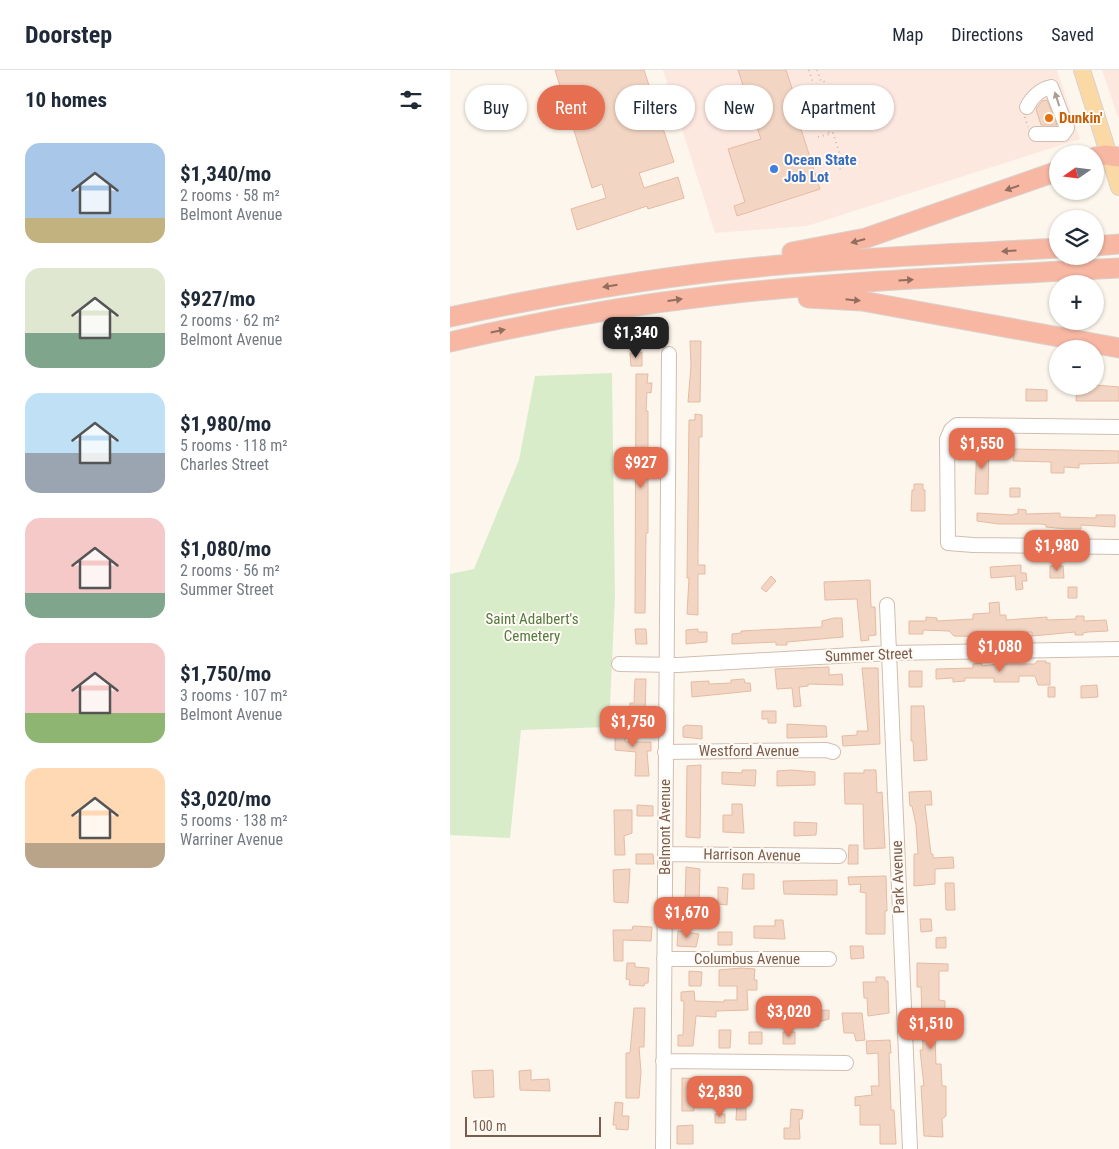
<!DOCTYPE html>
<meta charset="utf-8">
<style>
body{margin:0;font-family:"Roboto Condensed",sans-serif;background:#f6f6f7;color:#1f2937;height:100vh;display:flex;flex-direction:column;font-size:19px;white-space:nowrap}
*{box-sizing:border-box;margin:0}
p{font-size:16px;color:#747a83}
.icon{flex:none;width:28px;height:28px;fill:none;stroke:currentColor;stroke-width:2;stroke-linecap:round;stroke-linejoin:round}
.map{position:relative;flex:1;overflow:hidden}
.sheet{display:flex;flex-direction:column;background:#fff;width:450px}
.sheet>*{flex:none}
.top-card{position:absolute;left:15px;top:15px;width:475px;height:45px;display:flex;gap:10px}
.needle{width:32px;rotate:256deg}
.tools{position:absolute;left:599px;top:75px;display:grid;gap:10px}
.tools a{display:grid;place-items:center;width:55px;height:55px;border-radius:50%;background:#fff;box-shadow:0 1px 4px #0004;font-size:25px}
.scale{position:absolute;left:15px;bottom:12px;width:136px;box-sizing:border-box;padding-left:5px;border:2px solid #7a5c4d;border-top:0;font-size:14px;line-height:18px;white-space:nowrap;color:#7a5c4d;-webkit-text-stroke:4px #fffaf3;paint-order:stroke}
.price{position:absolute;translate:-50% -42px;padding:0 11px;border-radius:10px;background:#e76f51;color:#fff;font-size:16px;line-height:32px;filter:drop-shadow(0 1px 2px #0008)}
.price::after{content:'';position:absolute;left:50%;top:30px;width:15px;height:11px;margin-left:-8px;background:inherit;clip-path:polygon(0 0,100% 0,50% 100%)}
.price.active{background:#222;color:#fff}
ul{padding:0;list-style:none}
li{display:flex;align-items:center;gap:15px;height:125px;padding:0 25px}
li span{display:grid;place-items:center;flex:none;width:140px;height:100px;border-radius:15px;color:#555}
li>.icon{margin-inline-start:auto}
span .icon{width:60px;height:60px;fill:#fffc;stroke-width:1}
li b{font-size:21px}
h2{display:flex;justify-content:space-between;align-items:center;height:60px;padding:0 25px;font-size:21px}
.tag{padding:0 18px;border-radius:22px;background:#fff;box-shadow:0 1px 4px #0004;font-size:18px;line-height:45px}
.tag.active{background:#e76f51;color:#fff}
header{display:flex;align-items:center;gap:30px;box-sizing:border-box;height:70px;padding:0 25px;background:#fff;border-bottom:1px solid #e0e1e3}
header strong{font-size:24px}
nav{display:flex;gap:28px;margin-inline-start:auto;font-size:18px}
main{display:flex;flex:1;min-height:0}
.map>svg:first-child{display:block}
.commercial{fill:#fde8e0}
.green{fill:#d8ecc9}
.building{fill:#f3d5c3;stroke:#e6bba3}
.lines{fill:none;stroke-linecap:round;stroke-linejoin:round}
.minor-casing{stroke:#d1beb0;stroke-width:16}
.major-casing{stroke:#dad1cd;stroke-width:18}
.highway-casing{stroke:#dad1cd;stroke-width:21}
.path{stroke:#d9b8a5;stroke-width:2;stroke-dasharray:1 4;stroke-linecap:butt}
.minor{stroke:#fff;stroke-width:14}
.major{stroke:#fbd9a5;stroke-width:16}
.highway{stroke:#f7b7a3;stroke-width:19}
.oneway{fill:#af9d94}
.oneway2{fill:#936e5e}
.food-dot{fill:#e8710a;stroke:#fffaf3;stroke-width:2}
.shop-dot{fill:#3f7fe0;stroke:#fffaf3;stroke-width:2}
.labels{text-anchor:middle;stroke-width:4;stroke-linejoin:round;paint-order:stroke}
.food-label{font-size:15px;font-weight:bold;fill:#c56008;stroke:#fffaf3;text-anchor:start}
.shop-label{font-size:15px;font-weight:bold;fill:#366cbe;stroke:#fffaf3;text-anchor:start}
.park-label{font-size:15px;fill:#537a41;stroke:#fffaf3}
.street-label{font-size:15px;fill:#7a5c4d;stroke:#fffaf3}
</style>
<header>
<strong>Doorstep</strong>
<nav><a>Map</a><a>Directions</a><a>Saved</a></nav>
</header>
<main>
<section class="sheet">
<h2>10 homes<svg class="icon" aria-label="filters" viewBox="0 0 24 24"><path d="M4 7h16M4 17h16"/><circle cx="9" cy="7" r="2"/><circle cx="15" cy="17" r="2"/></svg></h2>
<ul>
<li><span style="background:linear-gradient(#a9c7e8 75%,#c2b280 0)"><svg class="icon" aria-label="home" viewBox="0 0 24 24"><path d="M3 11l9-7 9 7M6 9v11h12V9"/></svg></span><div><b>$1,340/mo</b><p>2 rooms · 58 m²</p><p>Belmont Avenue</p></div></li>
<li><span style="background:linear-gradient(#dfe7d0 65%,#7fa58c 0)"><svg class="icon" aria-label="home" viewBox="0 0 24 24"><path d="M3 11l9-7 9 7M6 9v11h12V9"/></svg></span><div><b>$927/mo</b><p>2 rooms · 62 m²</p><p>Belmont Avenue</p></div></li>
<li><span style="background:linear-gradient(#bfe0f5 60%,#9aa5b1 0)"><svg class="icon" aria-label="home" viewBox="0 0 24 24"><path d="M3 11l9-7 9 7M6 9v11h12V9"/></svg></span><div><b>$1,980/mo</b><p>5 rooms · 118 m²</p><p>Charles Street</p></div></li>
<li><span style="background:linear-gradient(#f6c9c9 75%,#7fa58c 0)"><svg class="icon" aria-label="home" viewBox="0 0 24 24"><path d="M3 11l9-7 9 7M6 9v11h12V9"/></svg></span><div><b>$1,080/mo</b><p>2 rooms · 56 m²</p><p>Summer Street</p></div></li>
<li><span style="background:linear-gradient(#f6c9c9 70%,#8fb573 0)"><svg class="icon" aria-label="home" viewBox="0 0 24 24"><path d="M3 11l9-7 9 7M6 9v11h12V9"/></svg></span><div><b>$1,750/mo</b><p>3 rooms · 107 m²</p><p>Belmont Avenue</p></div></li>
<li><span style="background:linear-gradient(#ffd9b3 75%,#b9a48a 0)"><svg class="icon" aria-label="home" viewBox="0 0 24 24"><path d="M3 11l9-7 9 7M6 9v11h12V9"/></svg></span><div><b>$3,020/mo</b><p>5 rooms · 138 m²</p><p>Warriner Avenue</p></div></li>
</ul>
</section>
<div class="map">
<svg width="669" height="1079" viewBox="0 0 669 1079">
<rect width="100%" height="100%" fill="#fdf6ec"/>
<!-- commercial -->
<path class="commercial" d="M213,0H607L630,69L357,156L265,163Z
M652,0H669V50Z"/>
<!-- green -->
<path class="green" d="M162,303L165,527L159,657L71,660L60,768L0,765V504L24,499L69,390L85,306Z"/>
<!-- building -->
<path class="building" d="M105,0H194L224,92L189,103L194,118L228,107L234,128L198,139L197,136L127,160L121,139L156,128L152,114L142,118Z
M288,0H336L354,55L350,56L370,119L287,146L284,136L295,132L278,79L311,69Z
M597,30L607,55H591L586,39L592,31Z
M240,271H251L250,332H238L241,296Z
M192,282V296H181L180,283Z
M186,304H198L197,313H202L201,323L197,322L196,341H198V463H196L195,543H185Z
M645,315L669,317V331H626L627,318L642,319Z
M576,319L597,320V331H576Z
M245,344L252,345V367H249L248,482V495H255V504H248V545L237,544L239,508H237L239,350H245Z
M527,374L539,375L538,424H525Z
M564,379L669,381V393L629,394V398L614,397V403H601V392L563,391Z
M464,414H473V420H475V441H461L462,420H464Z
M560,418H570V427H560Z
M568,439L576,440V444L610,443V447L646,448V445H665V457L631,455V459H617L596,457V455L591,454H549L527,451V443L562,445L568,443Z
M571,495V503H576L577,511H572L573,519L566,520L565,506L541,508L540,497Z
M600,496H613L614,508H600Z
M321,506L326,511L316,522L311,518Z
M420,510L421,537H425L426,565L418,566L419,570L411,571L407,529L375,530L374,512Z
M618,517H627V528H618Z
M549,532L550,545H556V550L597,547V550L626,549V546H634V551L656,550L658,561L638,562L633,563V565H625V562L582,566V562L556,563V567H553L504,566L499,561L473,560V564H459V551H476V547L487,548V551L523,549V544L540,543L539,533Z
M384,548H392L393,567L337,572V575H326V572L282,574V564L291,563V561L372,557V551Z
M185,559H196L197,574H186Z
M248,559V562H257V572L236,574V560Z
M587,591H596V593H600V615H588L585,606H569V612H544V608H515V611L503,612V608L486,609V599L523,598V594L532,593V596L549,594H585Z
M379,597V605L392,604L393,615L358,614V616L349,617L351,636L344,637L342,618L327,619L325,599Z
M412,598H428L430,674L393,676L392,666L407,665V661H418Z
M459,601H472V617H459Z
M185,609H196L195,643L180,642V633H184Z
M294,609L295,613H300L301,621L242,627L241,612L259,611V614L281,613V610Z
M647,615L648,627L631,628V616Z
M598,617H605V627H598Z
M461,636H474L477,690L464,691L463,671H461Z
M312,641H326V653H318V649H312Z
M165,649H176L175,672H201V681H197L199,706H185L186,682L165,680Z
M337,654L376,656L377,667L337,668Z
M236,655L252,656V669L233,667V657Z
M251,695L250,768L236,767L237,696Z
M292,700H306L305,716L272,714V702L292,703Z
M341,700L365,702V715L327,716V701Z
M414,700H426L427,723L432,722L435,778L414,779L413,734H395L394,703H414Z
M481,721L482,735H475L481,784H483V788L503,787L504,798L485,799V814L464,816V784H468L466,755L462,736H460L459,722Z
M282,734H292L294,763L273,762V745H282Z
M187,735L203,736V746H187Z
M164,740H182V763L174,766L175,785H165Z
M344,752L367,753L366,765L344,766Z
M399,775H408V794H398Z
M186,784H203L204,794H186Z
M236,797L250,799L249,832L235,833Z
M180,799L178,833L164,832L163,800Z
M293,804H304V819H292Z
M436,806L437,841H435V864H416V823L410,822L411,814L399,815L398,807Z
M387,810V825L334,824L333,811Z
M495,813H504L505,840H496Z
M268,817L278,818L277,835L268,834Z
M470,849H481L482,861L471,862Z
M325,850H333L335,869L304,868V856H325Z
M183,856L202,857L201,871L173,870V891H164L163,860H182Z
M228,861L249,864L246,877L227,876Z
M268,862H282V875H268Z
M496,867V878H486V868Z
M400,876H413L414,888L401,889Z
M177,893H185V897L199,898L198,913H195L194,916L179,915L180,910L176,909Z
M467,893L498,894V901H489V930L495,931V943H484L486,994H491L492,1016H496V1046L492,1049L493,1067L474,1066L471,1016H474L470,980H473L471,917H467Z
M291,898L305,899L304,910H307V920H297L298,940L266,941V947L246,946L243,976H228V965H233L234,931H231V922L244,921L245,931L274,932V930H287V916H269V900Z
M239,901L252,902L251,916H239Z
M426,907H435V911H438L439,943L418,946L417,928H414L413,912H426Z
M184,938H195L194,977H189L191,1002L189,1028H176V983H180Z
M379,940V949L368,952L369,956L360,957L359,941Z
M392,943H412L415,970L406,971L404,963H394Z
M269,960H281L280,978H269Z
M299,962H312V974H299Z
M333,962H345V974H333Z
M440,970L441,983H439L441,1040H444L446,1074H430V1055H410V1035L405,1036V1027L422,1025L421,1016H429L428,983L417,984L416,971Z
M43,1000L44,1027L24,1028L22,1001Z
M81,1000V1010L99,1009L100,1021L70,1020L69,1001Z
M232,1008L256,1009L255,1018H248V1037H244V1041H232Z
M271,1011H285V1025L272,1026Z
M165,1032L173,1033L172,1046H179L178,1060L166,1059V1055H163Z
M287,1032L296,1033V1050H286Z
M341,1039L353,1040L352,1049H349L350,1069H334V1058H340Z
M265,1044H275V1053H265Z
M243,1055V1074H227V1056Z"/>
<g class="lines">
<defs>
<path id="minor" d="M577,37C582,27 591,19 601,17L617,58L613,64H586
M669,357L507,355L501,360L497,369L498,473L523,475L669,477
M437,535L460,1079
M169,594L228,595L440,583L669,579
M215,682L376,680L383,682
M215,784L389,786
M214,889H379
M213,991L396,993
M213,1079L219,284"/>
<path id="major" d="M632,0L669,117"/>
<path id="highway" d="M645,87L655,85L669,87
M645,176L669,174
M342,182L416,168L608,101
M358,228L412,231L669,278
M0,247C102,225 205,207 309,197C409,187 508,184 608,178
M0,272C86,252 173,236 261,226C396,210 533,206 669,198"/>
</defs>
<!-- minor casing -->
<use href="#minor" class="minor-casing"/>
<!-- major casing -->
<use href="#major" class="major-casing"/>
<!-- highway casing -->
<use href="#highway" class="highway-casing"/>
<!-- path -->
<path class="path" d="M359,0L363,14
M367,0L371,11
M374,11L378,22
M371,38L379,63
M360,41L375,36L367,13
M575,47L578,57
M368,67L383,63L391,88L376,92
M387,89L391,101"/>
<!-- minor -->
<use href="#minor" class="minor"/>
<!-- major -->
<use href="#major" class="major"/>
<!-- highway -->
<use href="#highway" class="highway"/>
</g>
<!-- one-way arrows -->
<defs><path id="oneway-solid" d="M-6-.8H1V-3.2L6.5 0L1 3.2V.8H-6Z" transform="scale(1.25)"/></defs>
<use class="oneway" href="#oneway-solid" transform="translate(607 29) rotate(-108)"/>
<g class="oneway2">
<use href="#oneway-solid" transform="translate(562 118) rotate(161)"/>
<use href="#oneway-solid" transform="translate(408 171) rotate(165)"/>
<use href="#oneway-solid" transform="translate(559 181) rotate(177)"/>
<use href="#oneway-solid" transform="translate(456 210) rotate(-3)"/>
<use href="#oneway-solid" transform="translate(160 216) rotate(171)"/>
<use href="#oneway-solid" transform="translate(225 230) rotate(-8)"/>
<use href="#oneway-solid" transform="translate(403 230) rotate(6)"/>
<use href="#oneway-solid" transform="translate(48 261) rotate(-12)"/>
</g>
<!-- markers -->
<circle class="food-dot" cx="599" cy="48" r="5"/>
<circle class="shop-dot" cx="324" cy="99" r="5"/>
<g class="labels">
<!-- food labels -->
<g class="food-label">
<text x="609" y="53">Dunkin'</text>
</g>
<!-- shop labels -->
<g class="shop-label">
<text x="334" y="95">Ocean State<tspan x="334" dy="17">Job Lot</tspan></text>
</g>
<!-- park labels -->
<g class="park-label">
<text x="82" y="554">Saint Adalbert's<tspan x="82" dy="17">Cemetery</tspan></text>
</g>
<!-- street labels -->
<g class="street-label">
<text transform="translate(419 585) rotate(-2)" y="5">Summer Street</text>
<text x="299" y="686">Westford Avenue</text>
<text transform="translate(215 757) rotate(-90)" y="5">Belmont Avenue</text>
<text transform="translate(302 785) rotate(1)" y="5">Harrison Avenue</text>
<text transform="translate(448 807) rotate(-92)" y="5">Park Avenue</text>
<text x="297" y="894">Columbus Avenue</text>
</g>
</g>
</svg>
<div class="tools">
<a><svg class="needle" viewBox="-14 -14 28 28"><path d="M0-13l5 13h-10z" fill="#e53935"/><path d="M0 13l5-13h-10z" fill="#747a83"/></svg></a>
<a><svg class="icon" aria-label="layers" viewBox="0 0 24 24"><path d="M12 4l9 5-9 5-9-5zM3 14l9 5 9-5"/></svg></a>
<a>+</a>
<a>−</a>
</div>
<div class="scale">100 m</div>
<b class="price active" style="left:186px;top:289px">$1,340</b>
<b class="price" style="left:532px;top:400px">$1,550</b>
<b class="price" style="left:191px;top:419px">$927</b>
<b class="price" style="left:607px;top:502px">$1,980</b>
<b class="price" style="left:550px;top:603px">$1,080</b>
<b class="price" style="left:183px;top:678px">$1,750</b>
<b class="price" style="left:237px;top:869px">$1,670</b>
<b class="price" style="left:339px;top:968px">$3,020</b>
<b class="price" style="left:481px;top:980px">$1,510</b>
<b class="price" style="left:270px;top:1048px">$2,830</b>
<div class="top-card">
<a class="tag">Buy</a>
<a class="tag active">Rent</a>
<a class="tag">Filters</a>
<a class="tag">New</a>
<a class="tag">Apartment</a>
</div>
</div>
</main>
